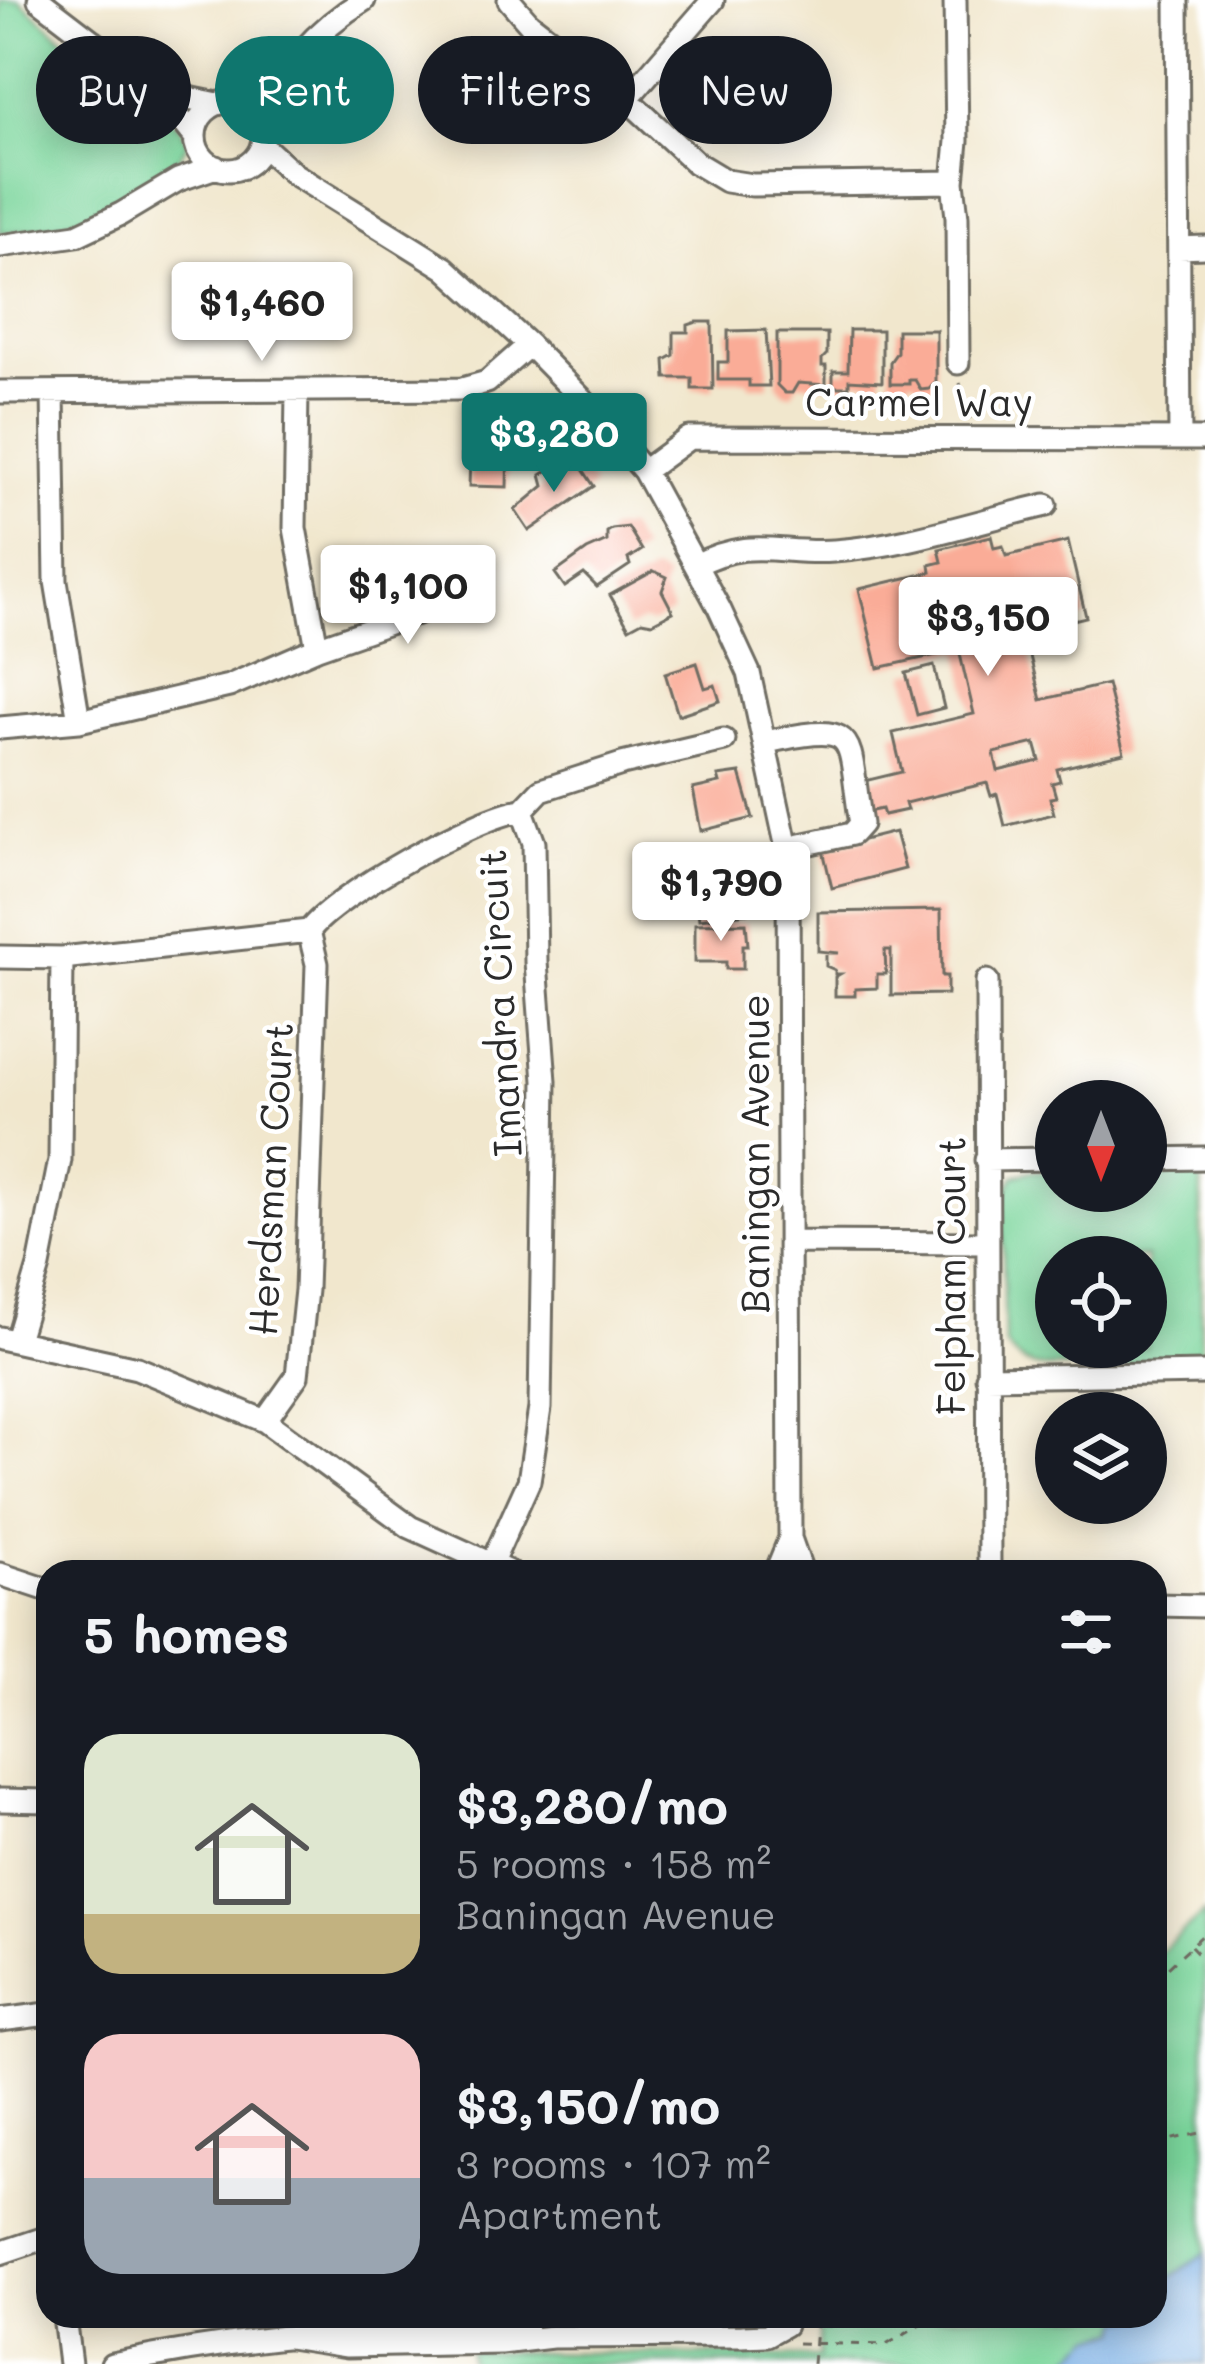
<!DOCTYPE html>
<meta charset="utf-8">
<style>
body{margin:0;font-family:Mali,sans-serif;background:#20242c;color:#f1f3f6;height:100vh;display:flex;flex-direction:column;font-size:45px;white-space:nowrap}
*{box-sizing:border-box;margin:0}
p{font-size:39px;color:#9ea1a6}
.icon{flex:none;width:66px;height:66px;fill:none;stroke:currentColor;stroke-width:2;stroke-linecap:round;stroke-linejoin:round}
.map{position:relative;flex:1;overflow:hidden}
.details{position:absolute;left:36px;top:1560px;width:1131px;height:768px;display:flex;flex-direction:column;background:#171b24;border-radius:36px;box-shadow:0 6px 30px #0003}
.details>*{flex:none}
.banner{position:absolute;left:36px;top:36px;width:1134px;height:108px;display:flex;gap:24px}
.needle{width:78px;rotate:180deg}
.tools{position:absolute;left:1035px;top:1080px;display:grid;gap:24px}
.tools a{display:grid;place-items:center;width:132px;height:132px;border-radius:50%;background:#171b24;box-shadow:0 6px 30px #0003;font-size:60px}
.price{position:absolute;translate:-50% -102px;padding:0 27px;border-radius:12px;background:#fff;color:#222;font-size:39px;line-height:78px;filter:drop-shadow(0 3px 6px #0008)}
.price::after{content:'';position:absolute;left:50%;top:72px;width:36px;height:27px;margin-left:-18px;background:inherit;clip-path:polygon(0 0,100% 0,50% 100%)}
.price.current{background:#0f766e;color:#fff}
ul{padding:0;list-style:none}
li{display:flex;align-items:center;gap:36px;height:300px;padding:0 48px}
li span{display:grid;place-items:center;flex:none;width:336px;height:240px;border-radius:36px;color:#555}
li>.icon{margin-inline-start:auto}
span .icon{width:144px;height:144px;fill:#fffc;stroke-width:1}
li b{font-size:51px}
h2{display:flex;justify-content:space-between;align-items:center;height:144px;padding:0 48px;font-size:51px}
.pill{padding:0 42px;border-radius:54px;background:#171b24;box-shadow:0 6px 30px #0003;font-size:42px;line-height:108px}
.pill.current{background:#0f766e;color:#fff}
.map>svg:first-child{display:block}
.green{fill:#7ad59b;stroke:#528063;stroke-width:3;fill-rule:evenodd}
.water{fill:#75ace3;stroke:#506c87;stroke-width:3}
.building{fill:#faac97;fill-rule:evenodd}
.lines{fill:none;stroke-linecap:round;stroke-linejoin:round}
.minor-casing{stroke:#706d64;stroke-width:27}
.path{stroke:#706d64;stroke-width:3;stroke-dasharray:9 9;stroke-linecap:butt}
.minor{stroke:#fff;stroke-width:21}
.labels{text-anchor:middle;stroke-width:9;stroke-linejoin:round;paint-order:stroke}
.street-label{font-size:39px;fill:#2b2b2b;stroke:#fff}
</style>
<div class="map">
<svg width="1205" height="2364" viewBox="0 0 1205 2364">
<rect width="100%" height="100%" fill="#fff"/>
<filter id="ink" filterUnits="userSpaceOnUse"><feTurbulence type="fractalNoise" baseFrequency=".00833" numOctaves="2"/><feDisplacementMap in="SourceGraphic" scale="24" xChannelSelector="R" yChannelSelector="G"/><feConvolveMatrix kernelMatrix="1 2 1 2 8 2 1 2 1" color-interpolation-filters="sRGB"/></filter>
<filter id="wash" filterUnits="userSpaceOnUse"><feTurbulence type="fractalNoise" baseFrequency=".004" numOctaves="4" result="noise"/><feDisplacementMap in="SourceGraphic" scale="48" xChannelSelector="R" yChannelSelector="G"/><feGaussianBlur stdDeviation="2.7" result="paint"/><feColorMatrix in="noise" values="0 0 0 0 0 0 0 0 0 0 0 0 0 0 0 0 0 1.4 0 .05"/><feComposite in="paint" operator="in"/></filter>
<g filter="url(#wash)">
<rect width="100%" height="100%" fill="#f1e7cd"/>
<!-- green -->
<path class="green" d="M0,0H19L87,59L180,127L188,143C151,209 69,226 0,233Z
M1031,1171H1056V1191H1146V1171H1201V1364L1045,1368C1025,1365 1016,1360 1005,1344L1002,1200L1014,1176ZM1056,1257H1146V1347H1056Z
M1205,1912V2364H470L469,2351L819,2357V2316H1155V1957Z"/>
<!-- water -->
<path class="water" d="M1205,2253V2364H1051L1052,2360L1066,2363L1093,2336L1119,2331L1123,2320L1155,2316L1160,2285Z"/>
<g id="blocks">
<!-- building -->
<path class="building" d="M697,322H712L713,389H692V378H666L665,360L674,355V332H688V325Z
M766,330L769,386H749V380H718V362H728V331Z
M849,330H882V382L849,380V387H833V371H848Z
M897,330H936V382L929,389L921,390L915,380H909V384H890V362L897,352Z
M777,333H827V354L822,359V366H826V385L798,383L792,393H785L777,385Z
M486,440H508L507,487L469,486L470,460H462V444L486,445Z
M578,462L594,486L529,531L515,510L544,486L541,475L552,468L561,474Z
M628,527L642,550L628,559L630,565L597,587L584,574L565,587L555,573L587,550L607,541V532L612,529Z
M991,536L994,548L1003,546L1006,556L1068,541L1086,617L1024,632L1041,700L1107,684L1124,753L1057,769L1060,781L1052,783L1056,797L1050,798L1054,814L1005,826L997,794L991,796L987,783L905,803L907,810L884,815L882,809L867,812L860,782L902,772L893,733L974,714L959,650L878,668L859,589L931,572L930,565L942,562L939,549ZM999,599L1004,620L964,630L959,609ZM1035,743L1040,761L998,771L994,753Z
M654,571L667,577L662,591L673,612L652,623L642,621L629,628L610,595Z
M697,663L705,688L715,685L720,701L678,715L665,673Z
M934,666L944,708L917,715L906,673Z
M740,773L753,818L701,831L693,789L720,783L718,776Z
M895,832L905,869L832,888L823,850Z
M743,863L745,880L737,881L747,913L699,919L692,871Z
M941,910L942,976H947V994L891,995V950H885L886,974H877V988L855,989V996H835V977L840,974H835V970L826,966V953H839L818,951V912Z
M746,923L748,945H743V969H726V962H695V924Z"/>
</g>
</g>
<g filter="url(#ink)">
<use href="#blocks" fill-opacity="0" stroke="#706d64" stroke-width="3"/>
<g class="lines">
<defs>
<path id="minor" d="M39,0L159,92L195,137
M509,0L529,23L627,99L696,163L726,181L752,185L953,182
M955,0L957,141L953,182L957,217L958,363
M1177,0L1180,439
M159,92L218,104
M627,99L713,0
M195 136a34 34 0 1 1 68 0a34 34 0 1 1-68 0Z
M260,122C274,73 321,26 364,0
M262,145L294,174L445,268L529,345L583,400L644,471L719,608L749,673L788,853L790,1538L802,1572
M0,246L77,235L121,214L178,180L216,167
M1179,248L1205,247
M0,392L462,389L487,382L529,345
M53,392L56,581L79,721
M644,471L689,438L1205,439
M696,565C751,536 779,555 834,551C905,546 977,521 1046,505
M317,648L480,591
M0,728L79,721L229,686L317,648L295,528L297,392
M766,742C864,721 846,735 861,824L852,834L787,848
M522,810L541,790L622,764L724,740
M0,957L62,958
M987,981L989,1572
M1146,1159L1205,1158
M986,1160L1056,1159
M791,1242L985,1243
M0,1338L137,1368L265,1421L410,1527L509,1572
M17,1340L39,1266L60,1160L62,958L309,931C335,895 477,816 522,810L534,843L536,962L545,1081L540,1408L529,1481L491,1565
M987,1377L1205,1373
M265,1421L297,1376L306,1290L317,964L309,931
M776,1572L790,1538
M0,1574L48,1590
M1155,1605L1205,1606
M0,1800L48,1801
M0,2020L48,2014
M0,2253L48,2237
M64,2316L70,2364
M289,2337L347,2346L501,2343L552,2337L742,2336L767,2335L785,2325L786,2316
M112,2364C213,2343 314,2331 417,2329C454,2328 491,2327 528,2333"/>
</defs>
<!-- minor casing -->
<use href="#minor" class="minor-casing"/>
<!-- path -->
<path class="path" d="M960,383L970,419
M1191,1946L1205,1961
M1155,1979L1205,1933
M1155,2143L1205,2132
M975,2316H989
M806,2325L830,2326L834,2316
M797,2343L886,2345L937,2316
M813,2364L817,2316"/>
<!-- minor -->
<use href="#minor" class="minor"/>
</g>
</g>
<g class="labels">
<!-- street labels -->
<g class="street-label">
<text x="919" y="416">Carmel Way</text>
<text transform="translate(500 1003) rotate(-93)" y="14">Imandra Circuit</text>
<text transform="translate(755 1154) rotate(-90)" y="14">Baningan Avenue</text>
<text transform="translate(271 1179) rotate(-87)" y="14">Herdsman Court</text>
<text transform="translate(951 1276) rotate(-90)" y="14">Felpham Court</text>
</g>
</g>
</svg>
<div class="tools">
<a><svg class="needle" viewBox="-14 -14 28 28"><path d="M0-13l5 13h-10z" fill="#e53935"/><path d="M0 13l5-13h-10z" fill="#9ea1a6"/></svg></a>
<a><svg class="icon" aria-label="locate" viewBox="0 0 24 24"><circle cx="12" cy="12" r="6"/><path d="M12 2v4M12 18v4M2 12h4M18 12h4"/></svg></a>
<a><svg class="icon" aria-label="layers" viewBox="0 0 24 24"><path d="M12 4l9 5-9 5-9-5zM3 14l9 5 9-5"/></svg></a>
</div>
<b class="price" style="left:262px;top:364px">$1,460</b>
<b class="price current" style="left:554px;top:495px">$3,280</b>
<b class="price" style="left:408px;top:647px">$1,100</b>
<b class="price" style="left:988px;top:679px">$3,150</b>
<b class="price" style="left:721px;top:944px">$1,790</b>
<div class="banner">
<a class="pill">Buy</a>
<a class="pill current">Rent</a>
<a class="pill">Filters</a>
<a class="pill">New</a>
</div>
<section class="details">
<h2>5 homes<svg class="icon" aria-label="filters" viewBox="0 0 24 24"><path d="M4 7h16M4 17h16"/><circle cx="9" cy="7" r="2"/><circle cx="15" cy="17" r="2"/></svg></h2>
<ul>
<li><span style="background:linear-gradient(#dfe7d0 75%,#c2b280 0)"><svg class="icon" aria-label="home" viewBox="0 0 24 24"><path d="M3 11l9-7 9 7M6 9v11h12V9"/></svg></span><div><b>$3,280/mo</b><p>5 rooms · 158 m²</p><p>Baningan Avenue</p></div></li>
<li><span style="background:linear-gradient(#f6c9c9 60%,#9aa5b1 0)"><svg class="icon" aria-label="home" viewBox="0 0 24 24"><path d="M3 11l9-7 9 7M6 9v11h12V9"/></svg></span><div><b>$3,150/mo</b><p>3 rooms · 107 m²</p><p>Apartment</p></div></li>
</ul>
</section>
</div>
